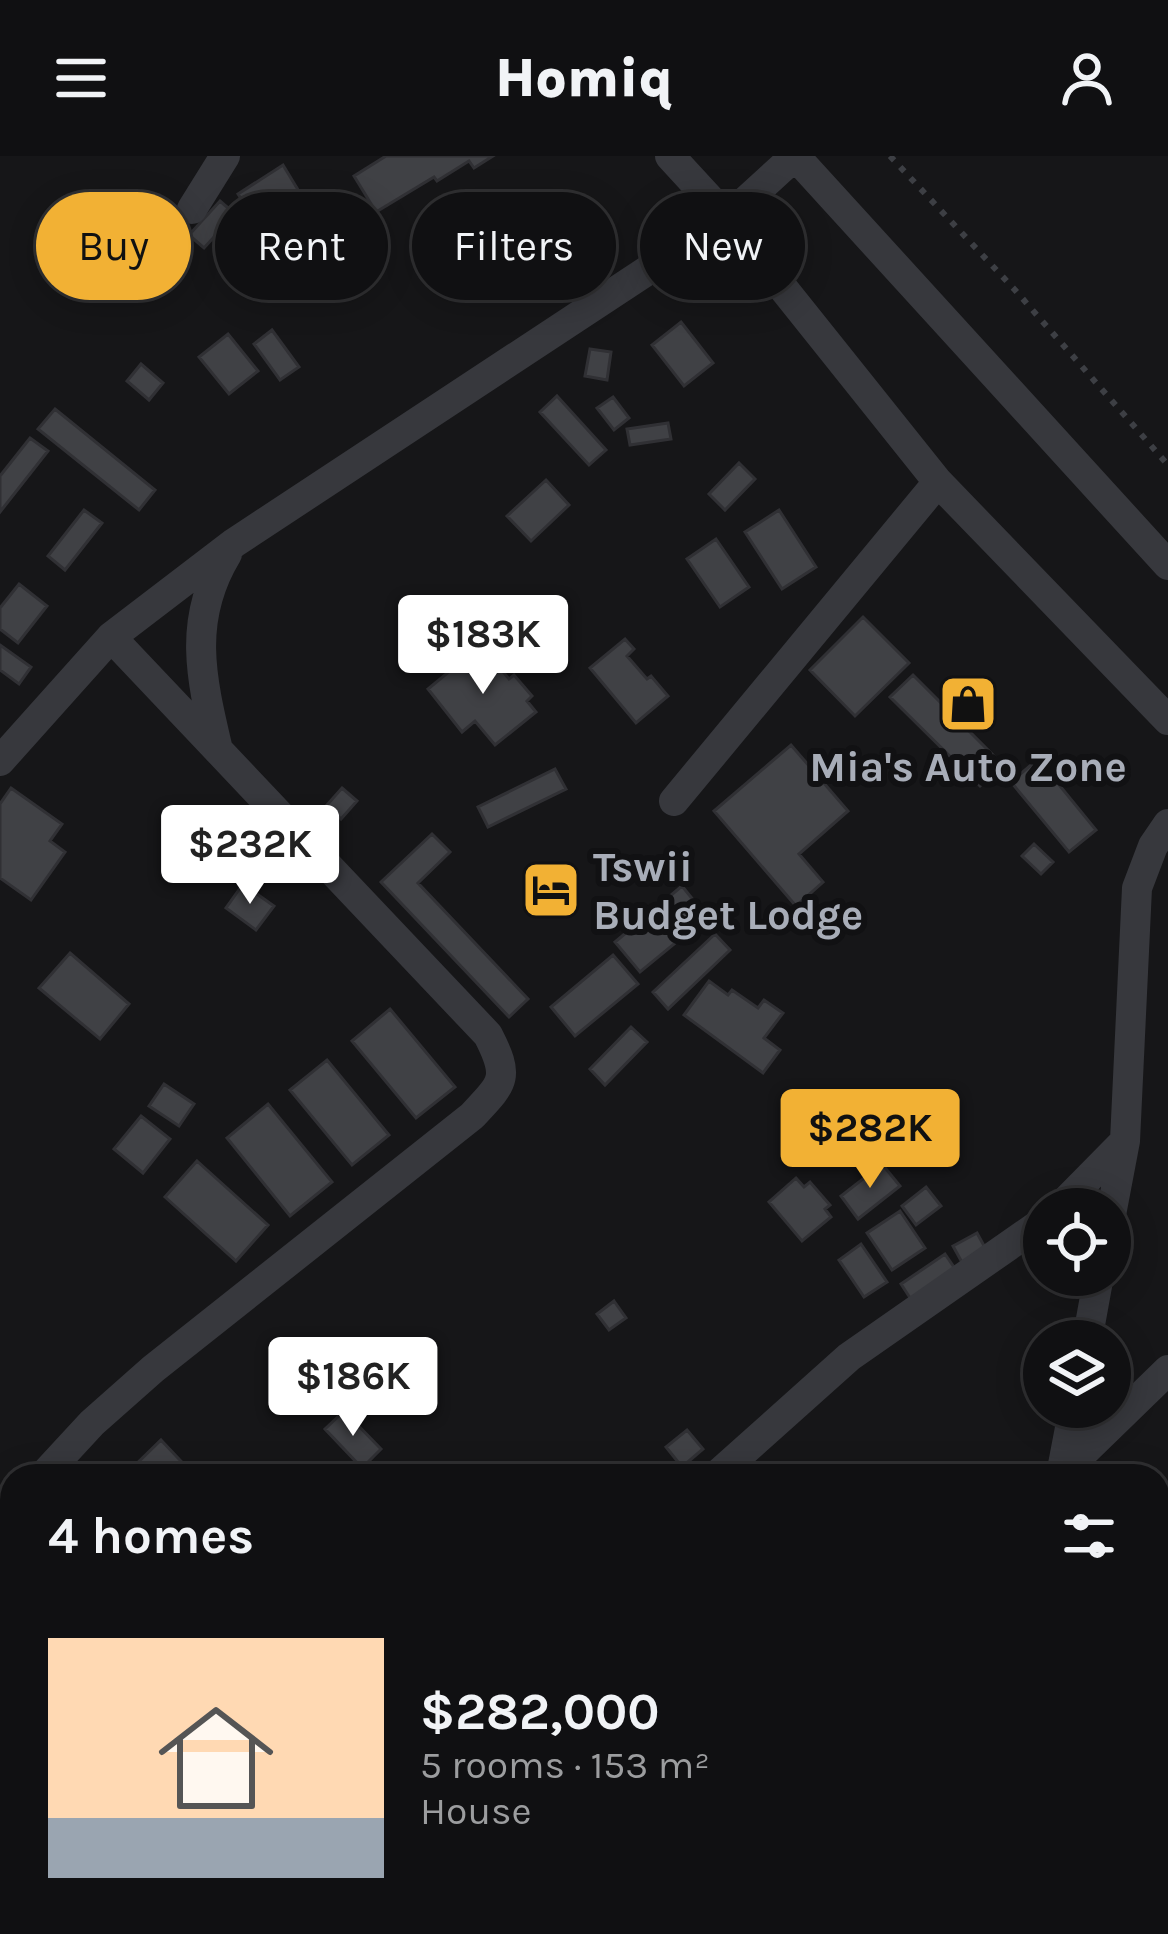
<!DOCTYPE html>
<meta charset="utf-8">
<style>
body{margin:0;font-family:Karla,sans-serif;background:#1e1e20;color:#f1f3f6;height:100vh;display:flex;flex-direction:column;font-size:45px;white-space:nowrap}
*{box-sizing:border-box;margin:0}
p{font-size:39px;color:#9c9d9f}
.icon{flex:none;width:66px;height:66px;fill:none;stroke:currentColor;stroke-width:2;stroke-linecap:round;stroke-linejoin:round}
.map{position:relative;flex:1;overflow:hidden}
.drawer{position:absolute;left:0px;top:1308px;width:1170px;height:471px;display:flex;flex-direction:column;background:#101012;border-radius:36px 36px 0 0;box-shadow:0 6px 30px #0003,0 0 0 3px #303032}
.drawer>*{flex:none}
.top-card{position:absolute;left:36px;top:36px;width:1098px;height:108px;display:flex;gap:24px}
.buttons{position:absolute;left:1023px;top:1032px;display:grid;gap:24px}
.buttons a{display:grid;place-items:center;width:108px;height:108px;border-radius:50%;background:#101012;box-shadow:0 6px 30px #0003,0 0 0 3px #303032;font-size:60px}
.price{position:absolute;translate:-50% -102px;padding:0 27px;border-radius:12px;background:#fff;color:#222;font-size:39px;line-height:78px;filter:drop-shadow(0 3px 6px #0008)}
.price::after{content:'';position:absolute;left:50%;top:72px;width:36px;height:27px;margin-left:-18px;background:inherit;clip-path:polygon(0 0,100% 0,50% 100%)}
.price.on{background:#f2b134;color:#111}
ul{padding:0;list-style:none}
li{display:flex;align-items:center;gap:36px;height:300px;padding:0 48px}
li+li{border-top:3px solid #303032}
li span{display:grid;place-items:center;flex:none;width:336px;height:240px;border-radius:0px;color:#555}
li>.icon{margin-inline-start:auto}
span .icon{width:144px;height:144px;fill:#fffc;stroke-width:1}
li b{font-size:51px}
h2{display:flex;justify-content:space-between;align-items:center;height:144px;padding:0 48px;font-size:51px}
.chip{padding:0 42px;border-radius:54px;background:#101012;box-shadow:0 6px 30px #0003,0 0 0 3px #303032;font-size:42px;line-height:108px}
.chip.on{background:#f2b134;color:#111}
header{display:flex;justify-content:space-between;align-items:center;height:156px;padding:0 48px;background:#101012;font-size:54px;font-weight:800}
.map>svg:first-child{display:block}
.building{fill:#404145;stroke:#303034;stroke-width:3}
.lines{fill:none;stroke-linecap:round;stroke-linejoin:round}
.path{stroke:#3d3f44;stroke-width:6;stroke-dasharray:6 9;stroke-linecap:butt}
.minor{stroke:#37383d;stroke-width:30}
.labels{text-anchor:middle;stroke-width:12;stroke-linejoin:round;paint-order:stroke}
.poi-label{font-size:42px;font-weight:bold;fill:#a8adb8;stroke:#111113}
</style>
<header><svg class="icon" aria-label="menu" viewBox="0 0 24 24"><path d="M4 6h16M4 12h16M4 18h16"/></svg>Homiq<svg class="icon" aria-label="person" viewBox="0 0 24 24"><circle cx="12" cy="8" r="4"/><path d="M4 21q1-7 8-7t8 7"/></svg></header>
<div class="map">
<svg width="1168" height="1778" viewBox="0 0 1168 1778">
<rect width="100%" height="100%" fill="#161618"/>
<!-- building -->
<path class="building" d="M386,0H493L474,12L469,5L437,25L434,21L376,56L354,20Z
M283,9L303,42L280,57L286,67L265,81L238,38Z
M220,45L235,58L204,92L189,79Z
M331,71L370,123L353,135L314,83Z
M681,166L713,207L684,230L652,189Z
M272,174L299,211L280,224L254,188Z
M228,178L258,215L229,238L199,201Z
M590,193L611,196L607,224L585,220Z
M141,208L163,227L149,244L127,225Z
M557,240L606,294L589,309L540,256Z
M613,241L629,262L614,274L597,252Z
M55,253L155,334L139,354L38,273Z
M668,267L671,283L630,289L627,273Z
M30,282L48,295L0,356V320Z
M739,307L755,323L725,354L709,338Z
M546,324L569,349L531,385L507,360Z
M84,354L102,367L65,414L48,400Z
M779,354L816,411L782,433L745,376Z
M716,383L749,431L720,451L687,403Z
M19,428L47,450L18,487L0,473V452Z
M863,461L909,507L855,560L810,514Z
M625,483L634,493L627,500L647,523L651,520L668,540L636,567L590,512Z
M0,489L31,511L19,528L0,514Z
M481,489L509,523L514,519L532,540L527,545L536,556L495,589L475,565L462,576L428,533Z
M913,519L1002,608L980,630L890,541Z
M791,589L848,655L799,698L823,726L796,750L714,655Z
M1038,603L1096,674L1069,696L1011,626Z
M555,613L566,633L488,671L478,651Z
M11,632L62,668L50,685L65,696L31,744L0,722V648Z
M342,632L357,645L341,663L327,649Z
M432,678L450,696L418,727L528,843L509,861L381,726Z
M1034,688L1053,706L1041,718L1022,700Z
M243,728L274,750L256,774L226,752Z
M682,730L707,761L640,816L615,786Z
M715,778L730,794L668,853L653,836Z
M70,797L129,848L100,883L39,832Z
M613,799L638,828L575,880L551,851Z
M709,825L728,839L732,834L758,852L764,844L783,857L764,882L780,894L763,917L684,859Z
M390,853L455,931L416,962L352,885Z
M631,871L647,886L605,929L590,913Z
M327,904L389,979L352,1009L290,934Z
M164,928L194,948L179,970L149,950Z
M268,948L332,1026L290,1060L227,982Z
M141,960L170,983L143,1017L114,993Z
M197,1005L268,1069L236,1105L165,1041Z
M882,1008L900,1030L858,1063L841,1040Z
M796,1022L804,1031L810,1026L830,1049L825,1053L831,1061L802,1085L769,1046Z
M926,1031L941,1050L916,1069L902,1050Z
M900,1055L925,1092L892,1114L867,1077Z
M977,1077L988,1097L964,1110L953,1090Z
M861,1088L887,1126L864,1141L839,1104Z
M945,1098L958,1117L914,1148L901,1128Z
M614,1145L626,1162L609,1174L597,1158Z
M344,1255L381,1293L362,1312L325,1273Z
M687,1274L703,1293L682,1311L666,1291Z
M161,1284L195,1320H124Z
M6,1512L12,1518V1560L0,1549V1518Z
M867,1767H1013L1019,1778H873Z"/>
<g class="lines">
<!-- path -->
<path class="path" d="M890,0L1015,134L1168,309"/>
<!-- minor -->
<path class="minor" d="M670,0L727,62L938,326L1168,564
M795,0L1168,409
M192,53L225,0
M218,594C201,522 187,464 227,398
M0,605L111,481L234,387L727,62L795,0
M674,645L938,326
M1058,1053L1125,985
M1110,1064L1125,985L1137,732L1153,690L1168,668
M1087,1185L1099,1119
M1061,1319L1074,1251
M43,1320L92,1267L153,1213L472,960C504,926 510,922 488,879L111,481
M716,1320L849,1201L1044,1065
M1059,1320L1168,1214
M0,1370L12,1354
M0,1580L12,1593
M1158,1741L1168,1731
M175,1767L185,1778
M807,1767L813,1778
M1085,1767L1093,1778
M1122,1778L1132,1767"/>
</g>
<!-- icons -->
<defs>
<symbol id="shop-square" viewBox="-11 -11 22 22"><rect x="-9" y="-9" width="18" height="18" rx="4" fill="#f2b134" stroke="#111113"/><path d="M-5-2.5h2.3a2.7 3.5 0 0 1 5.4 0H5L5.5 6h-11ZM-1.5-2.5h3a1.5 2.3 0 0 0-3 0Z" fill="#111"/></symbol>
<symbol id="hotel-square" viewBox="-11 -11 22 22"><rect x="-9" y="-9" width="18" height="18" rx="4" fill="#f2b134" stroke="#111113"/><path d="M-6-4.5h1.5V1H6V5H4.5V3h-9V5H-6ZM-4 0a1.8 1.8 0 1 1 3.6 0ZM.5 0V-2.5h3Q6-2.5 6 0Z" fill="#111"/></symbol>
</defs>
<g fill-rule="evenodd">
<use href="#shop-square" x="935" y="515" width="66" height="66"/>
<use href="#hotel-square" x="518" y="701" width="66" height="66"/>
</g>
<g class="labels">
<!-- poi labels -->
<g class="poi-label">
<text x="968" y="625">Mia's Auto Zone</text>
<text x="593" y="725" text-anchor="start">Tswii<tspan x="593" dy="48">Budget Lodge</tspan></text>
</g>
</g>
</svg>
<div class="buttons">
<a><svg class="icon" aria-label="locate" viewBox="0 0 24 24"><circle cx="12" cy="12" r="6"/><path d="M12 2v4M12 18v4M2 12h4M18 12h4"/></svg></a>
<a><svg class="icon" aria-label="layers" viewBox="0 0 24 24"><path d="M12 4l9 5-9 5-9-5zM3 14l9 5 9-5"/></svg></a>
</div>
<b class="price" style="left:483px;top:541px">$183K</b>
<b class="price" style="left:250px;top:751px">$232K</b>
<b class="price on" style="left:870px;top:1035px">$282K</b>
<b class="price" style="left:353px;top:1283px">$186K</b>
<div class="top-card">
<a class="chip on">Buy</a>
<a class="chip">Rent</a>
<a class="chip">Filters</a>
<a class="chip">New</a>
</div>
<section class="drawer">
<h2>4 homes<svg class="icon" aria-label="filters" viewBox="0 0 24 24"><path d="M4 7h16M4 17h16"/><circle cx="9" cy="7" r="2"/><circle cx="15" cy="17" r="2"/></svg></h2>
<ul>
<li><span style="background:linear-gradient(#ffd9b3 75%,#9aa5b1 0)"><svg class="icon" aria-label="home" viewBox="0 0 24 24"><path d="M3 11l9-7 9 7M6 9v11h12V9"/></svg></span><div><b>$282,000</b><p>5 rooms · 153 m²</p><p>House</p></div></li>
</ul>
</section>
</div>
